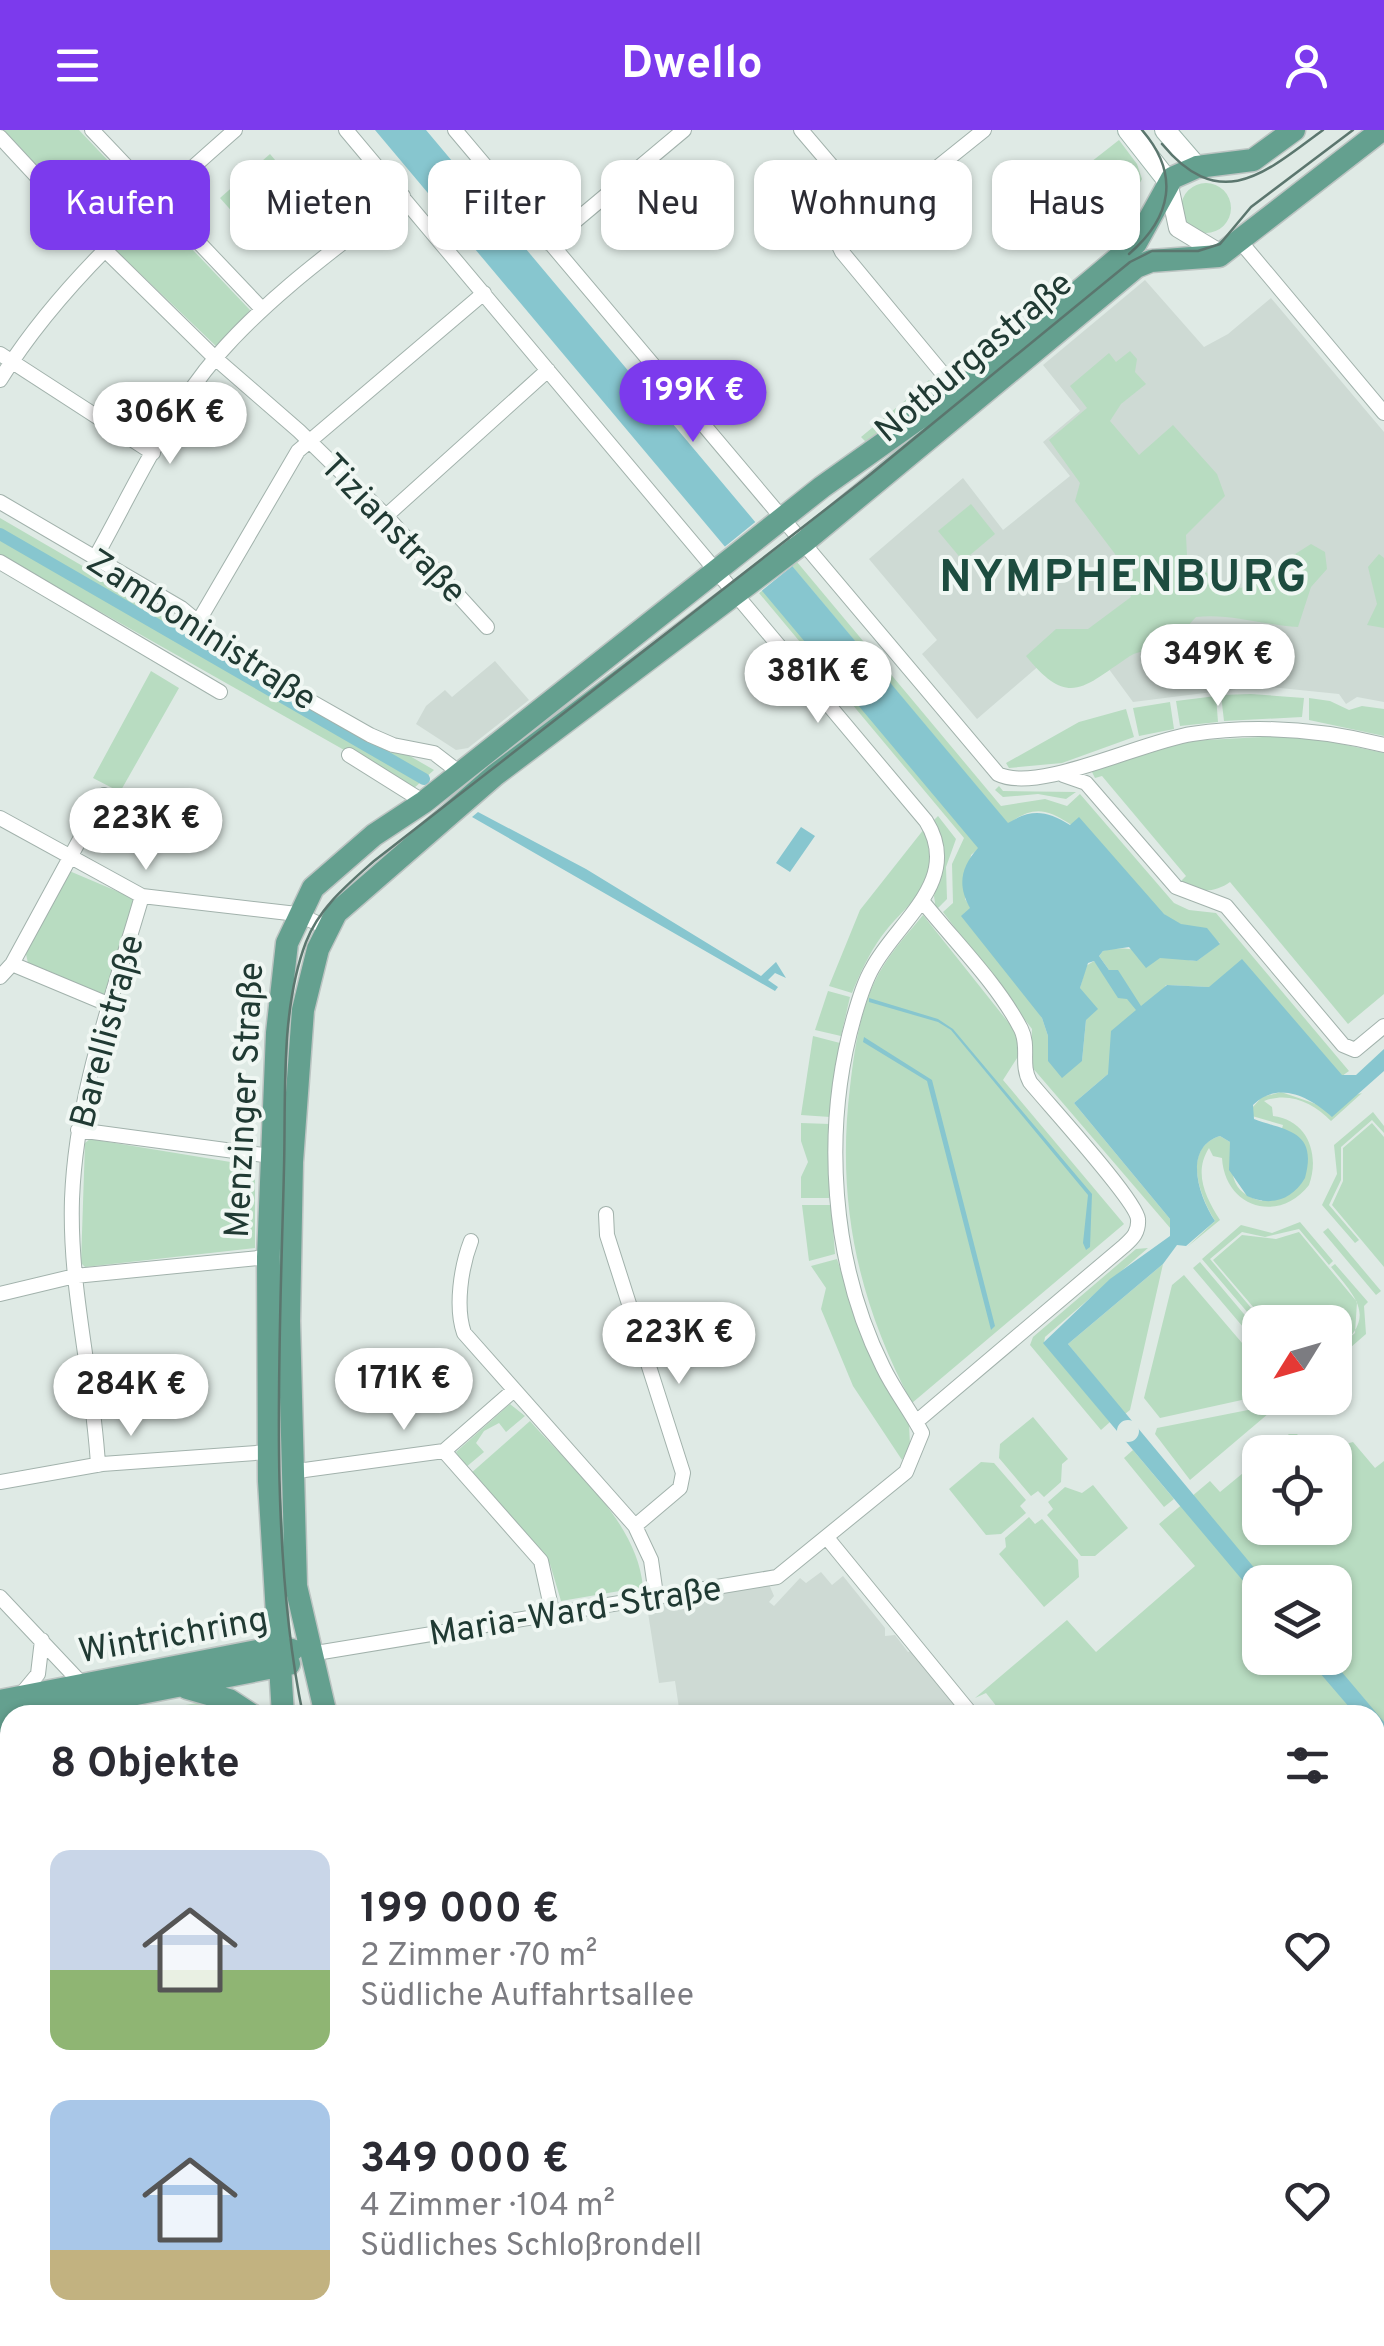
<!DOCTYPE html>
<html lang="de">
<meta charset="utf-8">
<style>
body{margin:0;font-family:Overpass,sans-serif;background:#f7f7f7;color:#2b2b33;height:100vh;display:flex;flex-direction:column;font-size:38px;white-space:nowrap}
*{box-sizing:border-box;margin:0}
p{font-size:32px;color:#7c7c81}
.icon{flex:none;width:55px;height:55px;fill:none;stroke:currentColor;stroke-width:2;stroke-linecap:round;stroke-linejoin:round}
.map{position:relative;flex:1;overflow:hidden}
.panel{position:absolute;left:0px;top:1575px;width:1385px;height:642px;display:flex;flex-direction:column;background:#fff;border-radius:30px 30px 0 0;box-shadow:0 2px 8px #0004}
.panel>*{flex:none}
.banner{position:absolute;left:30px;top:30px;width:1325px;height:90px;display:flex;gap:20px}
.needle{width:65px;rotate:233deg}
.buttons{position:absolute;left:1242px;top:1175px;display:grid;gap:20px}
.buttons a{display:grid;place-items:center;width:110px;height:110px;border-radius:20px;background:#fff;box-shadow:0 2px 8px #0004;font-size:50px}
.price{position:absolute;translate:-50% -85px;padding:0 22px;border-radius:35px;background:#fff;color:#222;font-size:32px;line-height:65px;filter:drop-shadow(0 2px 5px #0008)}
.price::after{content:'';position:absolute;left:50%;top:60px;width:30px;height:22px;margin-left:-15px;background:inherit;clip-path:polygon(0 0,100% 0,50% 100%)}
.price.current{background:#7c3aed;color:#fff}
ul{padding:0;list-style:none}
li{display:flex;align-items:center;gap:30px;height:250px;padding:0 50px}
li span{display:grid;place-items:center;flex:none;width:280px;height:200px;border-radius:20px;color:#555}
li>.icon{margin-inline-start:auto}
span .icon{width:120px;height:120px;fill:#fffc;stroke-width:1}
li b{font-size:42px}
h2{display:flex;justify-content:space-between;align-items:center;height:120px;padding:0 50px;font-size:42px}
.tag{padding:0 35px;border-radius:20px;background:#fff;box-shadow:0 2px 8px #0004;font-size:35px;line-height:90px}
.tag.current{background:#7c3aed;color:#fff}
header{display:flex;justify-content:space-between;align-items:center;height:130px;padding:0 50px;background:#7c3aed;color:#fff;font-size:45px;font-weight:700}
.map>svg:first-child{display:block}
.built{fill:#cedad4}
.green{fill:#b8dcc1;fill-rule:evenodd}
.water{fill:#87c6cf}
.pier{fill:#dfeae5}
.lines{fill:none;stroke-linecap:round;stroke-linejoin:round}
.stream{stroke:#87c6cf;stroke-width:4}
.canal{stroke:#87c6cf;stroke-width:12}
.minor-casing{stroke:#a2b2ac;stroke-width:16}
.tertiary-casing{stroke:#a2b2ac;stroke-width:20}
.secondary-casing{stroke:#9eb6ad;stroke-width:22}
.primary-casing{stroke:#bcc4c2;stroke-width:25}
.minor{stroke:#fff;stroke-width:14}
.tertiary{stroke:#fff;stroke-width:18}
.secondary{stroke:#fff;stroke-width:20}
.primary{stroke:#64a08f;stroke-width:22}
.tram{stroke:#5b766e;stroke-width:2.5}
.labels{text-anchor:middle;stroke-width:8;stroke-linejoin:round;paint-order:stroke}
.street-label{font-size:35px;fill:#203a33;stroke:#f0f7f3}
.district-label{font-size:45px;font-weight:bold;letter-spacing:2.5px;fill:#1d4c3f;stroke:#f0f7f3}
</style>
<header><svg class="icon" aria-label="menu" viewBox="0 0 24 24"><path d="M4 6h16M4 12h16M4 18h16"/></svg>Dwello<svg class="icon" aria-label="person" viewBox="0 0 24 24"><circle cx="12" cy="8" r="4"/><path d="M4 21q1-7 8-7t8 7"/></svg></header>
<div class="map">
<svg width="1384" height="2216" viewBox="0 0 1384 2216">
<rect width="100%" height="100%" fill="#dfeae5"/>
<!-- built -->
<path class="built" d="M1145,150L1204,217L1228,204L1271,168L1384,302V572L1357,567L1346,574L1339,564L1260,556L1133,572L1092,516L1048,528L977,589L922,524L937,510L869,429L963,348L1003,400L1070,346L1043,312L1080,281L1043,235Z
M495,531L529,570L468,618L456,620L416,594L426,576L445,560L452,567Z
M138,1240L143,1283L100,1287L95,1245Z
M821,1442L832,1455L843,1446L885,1498V1506L895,1505L908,1522L913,1520L965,1585H680L675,1551L659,1553L646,1470L768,1452L774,1466L769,1472L774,1476L800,1448L806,1453Z
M10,1608V2208H286L273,2216H0V1610Z
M324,2208H527L532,2216H310Z"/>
<!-- green -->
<path class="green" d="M4,0H79L250,180L218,218L106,111Z
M1119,10L1137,34L1142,49L1123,84L1098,109L1062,66L1068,50Z
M270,24L309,70L260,113L220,68Z
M1181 78a25 25 0 1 1 50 0a25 25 0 1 1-50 0Z
M885,60L905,68L849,114L844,102L852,77Z
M1130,221L1137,229L1135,242L1146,254L1121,274L1110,291L1139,325L1173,295L1217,344L1225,366L1186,405L1187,426L1221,455L1241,458L1311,414L1325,422L1327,439L1311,457L1298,497C1263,495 1229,483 1196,487C1188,495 1178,510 1168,516C1157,522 1141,519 1130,526C1083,557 1069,579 1026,526L1056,499H1088L1131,467L1115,424L1075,371L1080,353L1049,310L1087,278L1070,256L1109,223L1116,232Z
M929,250L938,261L909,283L901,274Z
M896,278L904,287L868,314L861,307Z
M971,374L995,404L963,431L938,401Z
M0,388L434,640L413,659L0,425Z
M1379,424L1384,428V498L1367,495L1377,474L1368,437Z
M797,432L1001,676L1045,669L1067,676L1080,664L1174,773L1189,780L1216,783L1349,941L1342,946L1209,857L1166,855L1108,944L1074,973L1170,1089L1171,1099L1031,936L1032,899L943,782L953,773L952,734L964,708L759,463L763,460L979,718L971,725L965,769L1042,888L1048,906V931H1082L1086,890L1080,858L1086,836L1094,831L1105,843L1118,840H1109L1099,826L1103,821C1126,812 1169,829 1197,831L1220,813C1202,799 1181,798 1165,785C1133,759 1084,691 1045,682C1031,679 1019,686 1008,694L792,436Z
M151,541L179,558L120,662L93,648Z
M1251,564L1304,568L1302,587L1224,591L1221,565Z
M1216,566L1218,592L1180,596L1176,571Z
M1309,568L1330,571L1349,580L1362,576L1384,579V606L1309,590Z
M1170,572L1174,599L1139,606L1133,578Z
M1126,579L1134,607L1062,633L1009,638L1006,633L1079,592Z
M1299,605L1384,623V864L1348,894L1230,752C1215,763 1195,764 1181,751L1186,746L1102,646L1095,648L1092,642L1095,638L1188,611Z
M999,656L1003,661L1076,662L1066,669L1038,664L1003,667L995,660Z
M938,686L956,709L946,737L947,769L936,780L934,766L940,745L934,690Z
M924,699C943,761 911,766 881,807C869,824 860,843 852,863L829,856L860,780Z
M67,740L133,768L135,776L107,870L29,838L26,824Z
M923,785L1016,902L1019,925L1003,950L1124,1094L912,1273C858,1172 836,1072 850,957C854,923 859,885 874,853C886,827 905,807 923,785Z
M828,861L850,867L841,906L815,900Z
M813,906L840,913L830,987L801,985Z
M1281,962L1319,975L1362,963L1331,991C1314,973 1289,961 1264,971L1272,977L1273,986C1308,990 1320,1025 1309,1055C1279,1094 1225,1078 1222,1028L1213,1026L1209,1018C1193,1043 1206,1068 1220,1090L1187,1117L1215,1091C1200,1067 1181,1018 1220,1006L1230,1012C1232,1040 1228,1063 1262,1071L1283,995L1252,986V978L1262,967Z
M1373,982L1384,996V1003L1372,990L1341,1017V1050L1329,1075L1359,1110L1355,1113L1322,1075L1337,1044L1334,1015Z
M801,993L830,994L829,1068H801V1047L808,1032L801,1011Z
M1372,993L1384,1007V1137L1332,1075L1343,1051V1018Z
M90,1009L255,1036V1118L85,1137L81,1133L85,1013Z
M802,1075H831L835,1124L809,1131Z
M1300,1092L1333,1131L1329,1135L1299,1099L1265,1107L1242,1102L1210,1129L1263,1192L1260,1197L1202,1129L1241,1095L1272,1103Z
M1328,1098L1381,1161L1376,1165L1323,1102Z
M1299,1102L1357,1172L1355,1203L1335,1220V1192H1266L1213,1130L1242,1105L1276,1109Z
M1148,1118L1045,1207L1044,1213L1110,1292L1101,1300L1030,1215L1033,1207L1136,1119Z
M837,1129L866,1216L909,1293L910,1315L902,1330L853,1256L821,1179L826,1158L811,1136Z
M1200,1132L1260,1203V1217L1193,1138Z
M1163,1134L1130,1280L1125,1284L1068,1214Z
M1335,1134L1368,1172L1364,1176L1366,1204L1335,1231V1222C1375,1188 1361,1173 1331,1137Z
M1184,1145L1260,1234V1266L1160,1288L1144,1268L1172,1155Z
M510,1274L525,1286L506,1302L499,1293L484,1301L476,1313L484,1322L465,1338L456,1322Z
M1273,1275L1275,1278L1190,1350L1155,1304L1157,1298Z
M1033,1287L1068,1329L1062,1334L1061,1352L1044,1367L1038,1361L1031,1366L999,1328L1000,1314Z
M530,1291C572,1339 637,1391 643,1457L561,1471L550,1434L470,1344Z
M1289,1304H1297L1313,1322H1267Z
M1353,1312L1375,1338L1384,1331V1966L1375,1960V1585H998L1001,1582L986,1563L975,1568L1067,1490L1096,1522L1195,1436L1159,1394L1210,1351L1220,1362L1260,1329V1398H1335V1322H1318L1330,1313L1334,1317ZM1260,1452H1335V1528H1260Z
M1133,1320L1174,1369L1164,1377L1124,1328Z
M981,1332L994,1333L1026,1370L1020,1376L1026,1383L1001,1404L986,1405L949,1359Z
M1093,1355L1128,1398L1095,1426H1081L1047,1385L1053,1379L1048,1372L1065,1357L1082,1363Z
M1029,1387L1035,1394L1042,1389L1078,1430L1079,1447L1044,1477L999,1424L1006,1417L1005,1408Z
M197,1573L224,1585H128Z
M10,1609V1751L0,1733V1611Z
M1384,2033V2216H1298V2208H1375V2042Z
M631,2208H1275V2216H636Z"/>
<!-- water -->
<path class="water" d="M375,0H426L1008,693C1031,679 1046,680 1070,695L1079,687L1164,784L1181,794L1207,798L1220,814L1197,831L1160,828L1146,838L1129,817L1103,821L1099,826L1109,840H1118L1141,876L1167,855L1209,857L1242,829L1342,945H1356L1384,919V941L1332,987C1310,967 1278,950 1253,975L1254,989C1286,1001 1318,1000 1305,1048C1292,1070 1271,1077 1247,1066L1229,1040L1230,1012L1220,1006C1182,1018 1199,1067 1215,1091L1186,1116L1177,1115L1163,1134L1068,1214L1266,1452H1260V1471L1043,1213L1110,1149L1170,1106V1089L1074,973L1108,944L1111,901L1136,880L1127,869L1118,868L1094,831L1088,833L1080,858L1098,879L1086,890L1082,931L1062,948L1048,931V906L1042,888L961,786L970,778C957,755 961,737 978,718Z
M478,682L586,739L761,846L776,832L786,848L775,843L768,850L778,857L775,861L472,687Z
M801,697L815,706L790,742L776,733Z
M869,868L938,889L953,899L1092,1064L1090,1117L1086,1120L1083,1113L1088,1065L951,900L938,892L869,872Z
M864,907L932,950L995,1196L991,1200L927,951L863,912Z
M1307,1528H1330L1384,1592V1619L1375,1608V1585H1356Z"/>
<!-- pier -->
<path class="pier" d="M759,389L796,433L759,463L722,419Z
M1117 1301a11 11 0 1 1 22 0a11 11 0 1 1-22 0Z"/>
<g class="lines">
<!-- stream -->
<path class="stream" d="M1225,2216L1227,2208"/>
<!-- canal -->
<path class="canal" d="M0,404L424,649"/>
<defs>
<path id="minor" d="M92,0L262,179
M455,0L998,644C1038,664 1143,611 1192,604C1258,594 1320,599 1384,615
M801,0L853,61
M0,7L106,121L215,228L299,301L386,386L487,497
M1239,110L1384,283
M549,113L684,0
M0,224L153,323
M0,250C59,154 151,74 235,0
M958,262L842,122C825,92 844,56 879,52C892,50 905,56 918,53L984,0
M0,372L181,478L198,492L211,513L245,534L370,605L393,615L434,623L460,643
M386,386L548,240
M95,428C133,360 167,284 218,225C271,164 339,116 403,66
M0,432L220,562
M198,492L298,321L484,163
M349,625L424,672
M1063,645L1086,653L1176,757L1226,776L1343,915L1355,920L1384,896
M0,688L142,766L297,784L328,798
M12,834L110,875
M0,847L12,834L104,665
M78,1000L271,1026
M606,1084L607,1105L683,1343L680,1358L635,1396
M471,1111C461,1137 455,1177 464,1203L635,1396L651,1430L656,1465
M0,1164L75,1146L268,1127
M916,1292L1124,1116C1133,1108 1139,1102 1138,1089C1136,1070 1048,974 1030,952C1020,934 1030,917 1021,899C997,853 955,812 923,772
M444,1321L541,1431L552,1481
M98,1335C93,1246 69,1159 72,1069C76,964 113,866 142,766
M290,1342L444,1321L514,1260
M0,1352L102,1334L269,1322
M828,1409L972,1585
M0,1467L83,1555
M310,1524L777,1447L906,1342L922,1303C910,1280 894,1260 883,1237C831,1133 822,999 854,887C859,870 864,852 873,837C898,791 963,750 926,691L346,0
M19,1567L38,1544L42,1510
M289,2216L303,2208"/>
<path id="tertiary" d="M1168,51L1178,98L1221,124"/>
<path id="secondary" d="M1128,0L1168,51
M1165,0L1197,37"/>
<path id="primary" d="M187,1558L229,1570L252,1585
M0,1571L277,1517L292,1520
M29,1585L289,1534
M283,1585L269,1351L268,1127L277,903L287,813L313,758L374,705L424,672L822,357L977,247L1136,113L1172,48L1197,37L1253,30L1294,0
M326,1585L296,1456L289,1191L292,1032L303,880L318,819L336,783L495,645L804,412L1136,137L1151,131L1219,126L1382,0
M0,1591L10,1589
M583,2208L588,2216
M615,2208L619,2216"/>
</defs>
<!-- minor casing -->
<use href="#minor" class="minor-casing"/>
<!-- tertiary casing -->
<use href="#tertiary" class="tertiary-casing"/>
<!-- secondary casing -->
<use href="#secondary" class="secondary-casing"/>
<!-- primary casing -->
<use href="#primary" class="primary-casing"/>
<!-- minor -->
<use href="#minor" class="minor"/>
<!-- tertiary -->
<use href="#tertiary" class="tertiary"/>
<!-- secondary -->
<use href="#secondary" class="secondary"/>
<!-- primary -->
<use href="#primary" class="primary"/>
<!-- tram -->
<path class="tram" d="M1162,14C1221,85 1266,42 1323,0
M1129,124C1172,87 1180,44 1142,0
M303,1585C268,1418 280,1210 284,1038C286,967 280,880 306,812C319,778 347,755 374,731L871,344L1130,132L1152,121H1198L1220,114L1251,77L1353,0
M602,2208L606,2216"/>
</g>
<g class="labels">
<!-- street labels -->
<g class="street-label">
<text transform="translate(973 226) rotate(-40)" y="12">Notburgastraße</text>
<text transform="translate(394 398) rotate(46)" y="12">Tizianstraße</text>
<text transform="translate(202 499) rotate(33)" y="12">Zamboninistraße</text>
<text transform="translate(106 901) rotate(-75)" y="12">Barellistraße</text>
<text transform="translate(243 970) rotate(-87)" y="12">Menzinger Straße</text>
<text transform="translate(575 1480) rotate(-9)" y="12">Maria-Ward-Straße</text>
<text transform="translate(173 1504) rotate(-10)" y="12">Wintrichring</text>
</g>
<!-- district labels -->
<g class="district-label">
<text x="1124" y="461">NYMPHENBURG</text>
</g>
</g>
</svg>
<div class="buttons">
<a><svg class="needle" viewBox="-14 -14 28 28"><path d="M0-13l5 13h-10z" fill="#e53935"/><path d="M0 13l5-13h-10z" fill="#7c7c81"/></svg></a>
<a><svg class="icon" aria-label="locate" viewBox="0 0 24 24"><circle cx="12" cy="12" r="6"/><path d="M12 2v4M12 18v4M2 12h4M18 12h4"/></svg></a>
<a><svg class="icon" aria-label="layers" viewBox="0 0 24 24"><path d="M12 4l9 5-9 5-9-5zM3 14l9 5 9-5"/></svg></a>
</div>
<b class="price current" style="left:693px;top:315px">199K €</b>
<b class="price" style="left:170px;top:337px">306K €</b>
<b class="price" style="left:1218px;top:579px">349K €</b>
<b class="price" style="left:818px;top:596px">381K €</b>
<b class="price" style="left:146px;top:743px">223K €</b>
<b class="price" style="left:679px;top:1257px">223K €</b>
<b class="price" style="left:404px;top:1303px">171K €</b>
<b class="price" style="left:131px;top:1309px">284K €</b>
<div class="banner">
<a class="tag current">Kaufen</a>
<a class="tag">Mieten</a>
<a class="tag">Filter</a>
<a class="tag">Neu</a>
<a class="tag">Wohnung</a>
<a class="tag">Haus</a>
</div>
<section class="panel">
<h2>8 Objekte<svg class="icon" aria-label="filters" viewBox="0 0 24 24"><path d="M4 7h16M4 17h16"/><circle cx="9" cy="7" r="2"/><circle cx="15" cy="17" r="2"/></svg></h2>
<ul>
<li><span style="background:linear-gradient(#c9d6e8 60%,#8fb573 0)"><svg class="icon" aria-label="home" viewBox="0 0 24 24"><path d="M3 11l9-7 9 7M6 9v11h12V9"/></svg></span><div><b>199 000 €</b><p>2 Zimmer · 70 m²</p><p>Südliche Auffahrtsallee</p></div><svg class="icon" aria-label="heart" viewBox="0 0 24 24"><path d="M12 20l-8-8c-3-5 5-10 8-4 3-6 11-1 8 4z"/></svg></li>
<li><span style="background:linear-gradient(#a9c7e8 75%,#c2b280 0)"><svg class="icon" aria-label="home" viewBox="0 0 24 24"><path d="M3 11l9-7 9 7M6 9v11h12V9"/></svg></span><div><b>349 000 €</b><p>4 Zimmer · 104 m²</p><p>Südliches Schloßrondell</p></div><svg class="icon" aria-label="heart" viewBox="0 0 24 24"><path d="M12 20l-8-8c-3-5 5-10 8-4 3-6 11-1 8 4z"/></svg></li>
</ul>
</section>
</div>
